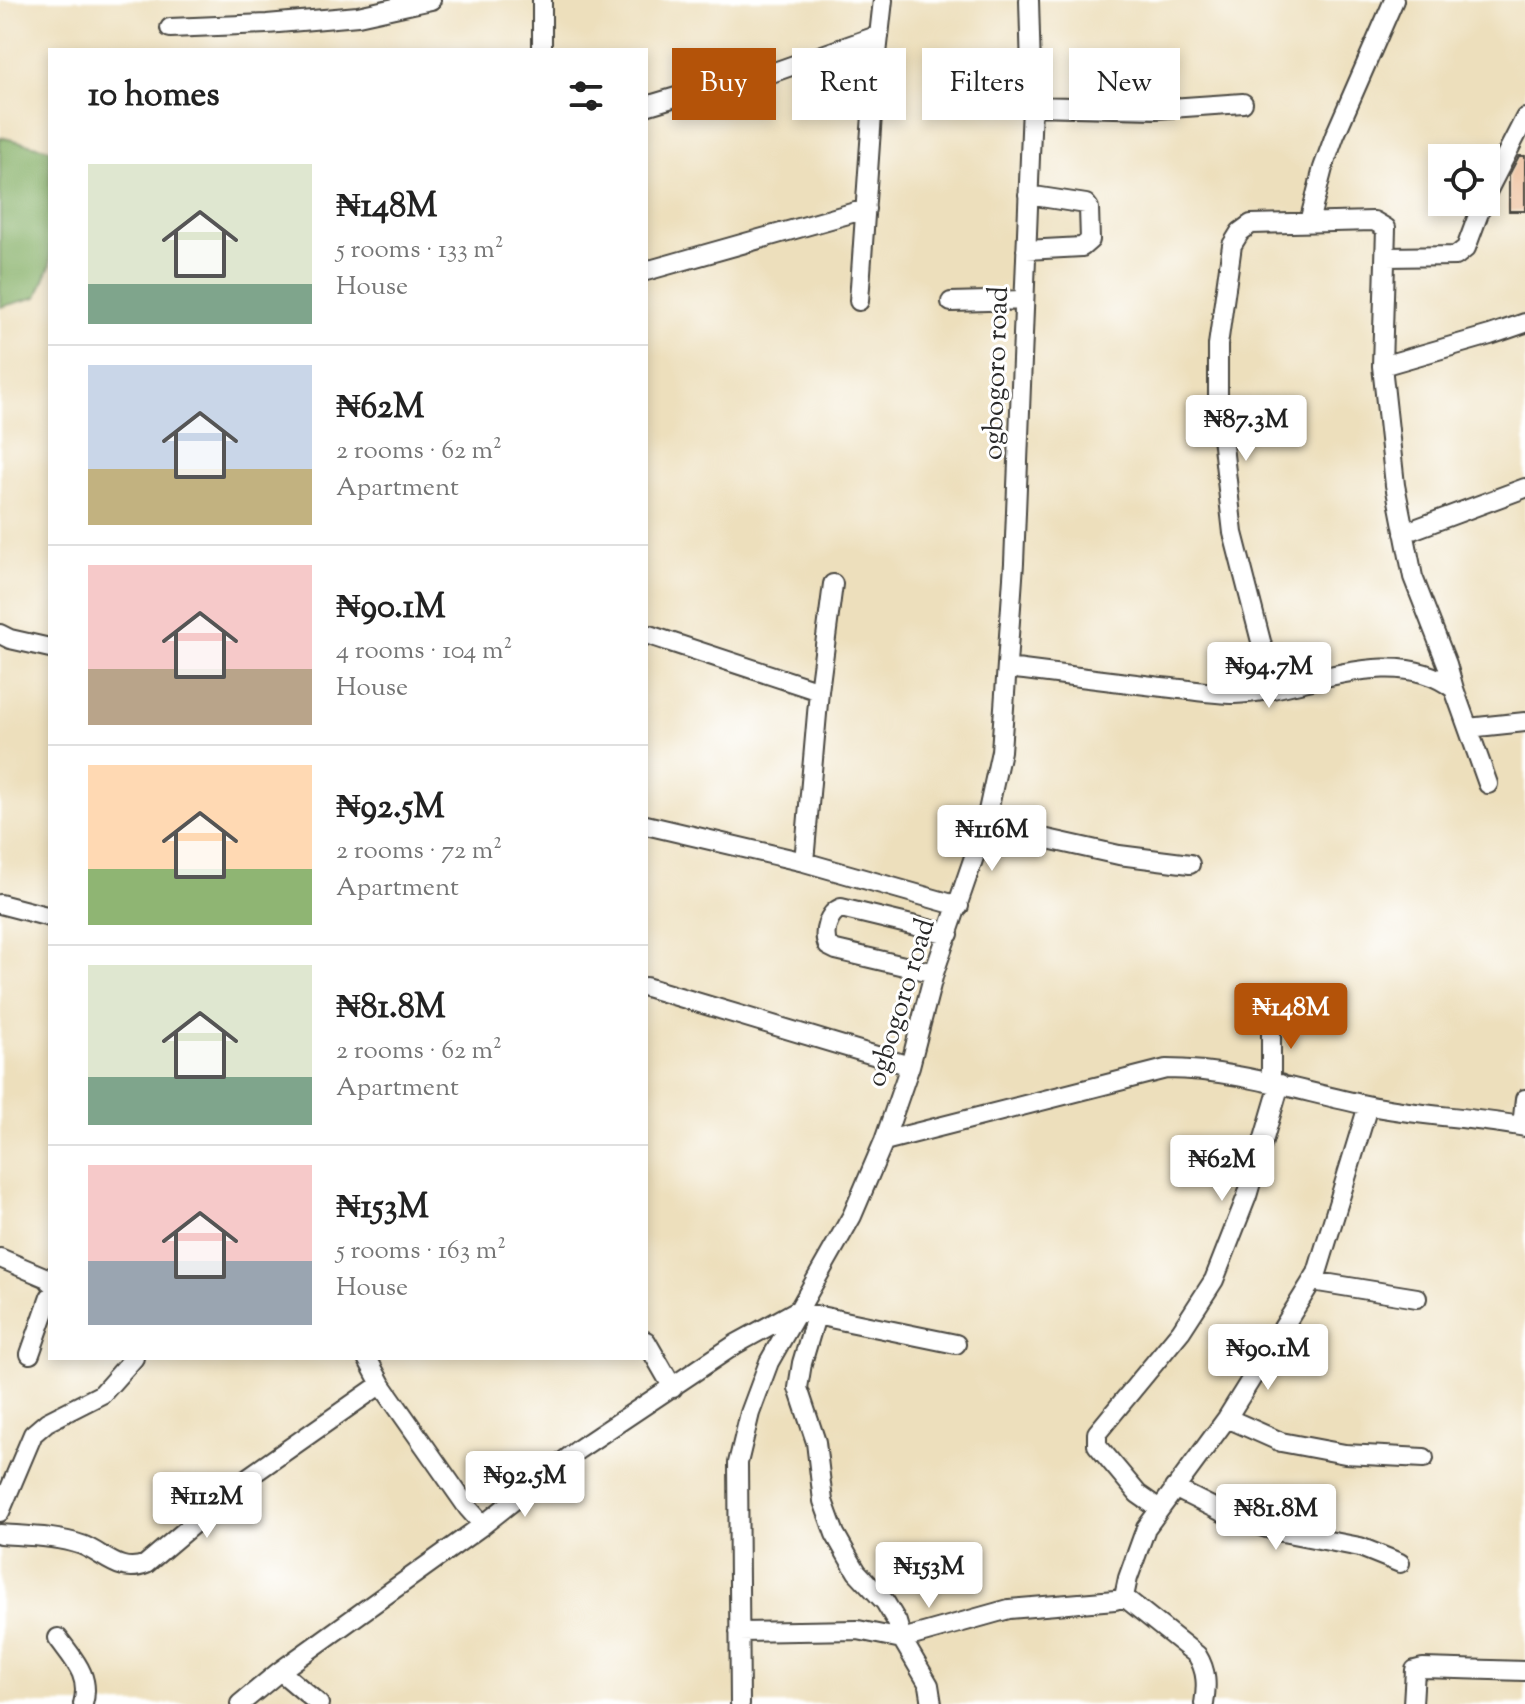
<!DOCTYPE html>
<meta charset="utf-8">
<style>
body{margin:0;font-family:"Sorts Mill Goudy",serif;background:#f2f2f2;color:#222;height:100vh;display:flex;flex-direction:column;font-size:30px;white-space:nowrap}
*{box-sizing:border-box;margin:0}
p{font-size:26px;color:#767676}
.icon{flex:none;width:44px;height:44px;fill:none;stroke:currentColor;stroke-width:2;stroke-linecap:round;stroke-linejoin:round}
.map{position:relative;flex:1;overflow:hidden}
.sheet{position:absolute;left:48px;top:48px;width:600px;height:1312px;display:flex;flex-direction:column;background:#fff;border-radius:0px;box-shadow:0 4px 12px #0003}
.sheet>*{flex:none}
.banner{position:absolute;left:672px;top:48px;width:732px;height:72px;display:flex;gap:16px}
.fabs{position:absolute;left:1428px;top:144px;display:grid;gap:16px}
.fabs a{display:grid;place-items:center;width:72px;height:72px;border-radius:0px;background:#fff;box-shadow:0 4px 12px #0003;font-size:40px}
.price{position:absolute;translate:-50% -68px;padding:0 18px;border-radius:8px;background:#fff;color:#222;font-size:26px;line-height:52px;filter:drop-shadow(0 2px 4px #0008)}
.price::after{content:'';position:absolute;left:50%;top:48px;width:24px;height:18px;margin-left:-12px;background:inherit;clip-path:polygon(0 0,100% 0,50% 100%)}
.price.selected{background:#b45309;color:#fff}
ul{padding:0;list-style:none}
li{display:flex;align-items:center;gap:24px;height:200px;padding:0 40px}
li+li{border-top:2px solid #e0e0e0}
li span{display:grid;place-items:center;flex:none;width:224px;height:160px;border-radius:0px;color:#555}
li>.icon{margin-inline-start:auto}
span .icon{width:96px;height:96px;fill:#fffc;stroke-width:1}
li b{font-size:34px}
h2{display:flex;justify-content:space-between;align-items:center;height:96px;padding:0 40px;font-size:34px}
.tag{padding:0 28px;border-radius:0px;background:#fff;box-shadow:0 4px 12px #0003;font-size:28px;line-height:72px}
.tag.selected{background:#b45309;color:#fff}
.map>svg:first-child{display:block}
.forest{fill:#86b067;stroke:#586e49;stroke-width:2}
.building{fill:#eab489}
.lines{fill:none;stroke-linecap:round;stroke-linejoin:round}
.minor-casing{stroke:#484641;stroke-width:22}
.minor{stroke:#fff;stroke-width:18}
.labels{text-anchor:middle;stroke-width:6;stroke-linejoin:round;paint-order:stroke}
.street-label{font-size:28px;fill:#2b2b2b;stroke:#fff}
</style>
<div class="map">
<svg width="1525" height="1704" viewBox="0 0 1525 1704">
<rect width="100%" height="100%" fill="#fff"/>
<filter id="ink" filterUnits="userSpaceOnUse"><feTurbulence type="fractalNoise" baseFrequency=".0125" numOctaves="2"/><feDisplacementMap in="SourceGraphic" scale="16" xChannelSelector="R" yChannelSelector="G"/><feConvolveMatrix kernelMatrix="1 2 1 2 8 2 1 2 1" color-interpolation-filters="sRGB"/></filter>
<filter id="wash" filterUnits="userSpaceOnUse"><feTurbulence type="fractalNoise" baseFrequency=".006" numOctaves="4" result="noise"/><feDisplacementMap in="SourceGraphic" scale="32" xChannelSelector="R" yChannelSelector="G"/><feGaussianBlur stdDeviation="1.8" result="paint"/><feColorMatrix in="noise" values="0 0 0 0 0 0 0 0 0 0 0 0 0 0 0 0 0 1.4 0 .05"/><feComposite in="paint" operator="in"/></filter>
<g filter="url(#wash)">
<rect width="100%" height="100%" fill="#eddfbc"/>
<!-- forest -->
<path class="forest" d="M0,137L50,149V266L37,297L0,307Z"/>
<g id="blocks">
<!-- building -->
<path class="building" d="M1519,156H1525V211H1509V175Z"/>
</g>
</g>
<g filter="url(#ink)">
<use href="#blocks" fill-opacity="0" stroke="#484641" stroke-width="2"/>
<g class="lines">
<defs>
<path id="minor" d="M542,0V50
M170,28L267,24L358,16L431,0
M646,106L686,94L760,77L879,35
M1032,106L1156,109L1243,103
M1486,194L1525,118
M1309,222L1323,168L1335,135L1394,0
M1026,250L1082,247L1090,240L1089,208L1086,204L1028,195
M1387,257L1456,256L1466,248L1483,202
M646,271L866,209
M859,301L875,72L883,0
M951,302L1024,300
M1382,366L1490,335L1525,323
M1404,533L1525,488
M0,634L10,639L50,648
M646,634L819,691
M1008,668C1063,675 1117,682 1172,688C1192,690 1214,694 1234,694C1301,692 1393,641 1454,689L1488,784
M1273,688L1233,533L1218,402V345L1232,245L1240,232L1251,224L1374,221L1386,228L1382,366L1395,485L1413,577L1447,664L1454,689
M1468,728L1525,722
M646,825L804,862L959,906
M985,825L1119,855L1190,864
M804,862L819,691L833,584
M0,904L50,917
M934,973L836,950L828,946C822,933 828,913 841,908L949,934
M646,987L910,1066
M1271,1021V1082
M1522,1126L1525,1099
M884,1141L1166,1069C1234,1069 1299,1091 1366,1105C1418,1116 1473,1117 1525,1127
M0,1258L47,1278L50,1282
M1312,1281L1417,1298
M816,1316L802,1363L798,1388L816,1442L823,1501L835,1534L848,1557L857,1572L885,1602L897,1622L902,1639L929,1685L932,1704
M646,1341L673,1388
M30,1354L50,1297
M367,1358L381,1384L468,1508L483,1525
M1227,1418L1281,1442L1345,1454L1424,1458
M1174,1488L1236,1519L1277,1531L1360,1547L1400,1563
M1158,1508L1138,1494L1097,1445V1433L1181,1331L1214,1280L1247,1196L1280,1084
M0,1512L33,1434L47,1422L102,1394L134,1358
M0,1534C26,1536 57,1536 82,1545C105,1554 120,1575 146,1564L250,1476L381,1384
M1124,1597L1128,1578L1146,1528L1227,1418L1317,1273L1368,1106
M1124,1597L1197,1655C1207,1671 1207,1686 1204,1704
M739,1632L858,1630L902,1639L1009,1609L1115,1600L1124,1597
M58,1638C74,1660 91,1676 83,1704
M280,1671L319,1704
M240,1704L280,1671L483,1525L579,1449L736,1344L796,1311L956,1344
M740,1704L738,1463L750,1413L769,1362L852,1216L884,1141L910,1066L934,973L985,825L1001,751L1014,563L1032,106L1029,0
M1413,1704L1415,1670L1423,1668L1525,1671"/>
</defs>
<!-- minor casing -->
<use href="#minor" class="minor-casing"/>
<!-- minor -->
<use href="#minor" class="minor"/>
</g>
</g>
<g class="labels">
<!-- street labels -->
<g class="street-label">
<text transform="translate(994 373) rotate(-88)" y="10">ogbogoro road</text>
<text transform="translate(899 1002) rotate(-73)" y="10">ogbogoro road</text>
</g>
</g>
</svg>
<div class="fabs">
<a><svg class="icon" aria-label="locate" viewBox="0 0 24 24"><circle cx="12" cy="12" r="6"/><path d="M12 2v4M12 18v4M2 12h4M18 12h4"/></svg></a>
</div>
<b class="price" style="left:1246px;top:463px">₦87.3M</b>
<b class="price" style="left:1269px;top:710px">₦94.7M</b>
<b class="price" style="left:992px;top:873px">₦116M</b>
<b class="price selected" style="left:1291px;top:1051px">₦148M</b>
<b class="price" style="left:1222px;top:1203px">₦62M</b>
<b class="price" style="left:1268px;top:1392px">₦90.1M</b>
<b class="price" style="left:525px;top:1519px">₦92.5M</b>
<b class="price" style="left:207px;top:1540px">₦112M</b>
<b class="price" style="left:1276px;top:1552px">₦81.8M</b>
<b class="price" style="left:929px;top:1610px">₦153M</b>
<div class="banner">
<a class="tag selected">Buy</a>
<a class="tag">Rent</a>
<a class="tag">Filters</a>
<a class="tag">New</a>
</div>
<section class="sheet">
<h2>10 homes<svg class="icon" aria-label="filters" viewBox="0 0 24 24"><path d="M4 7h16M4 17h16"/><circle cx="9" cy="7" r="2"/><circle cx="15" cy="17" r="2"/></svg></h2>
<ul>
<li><span style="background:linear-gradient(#dfe7d0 75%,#7fa58c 0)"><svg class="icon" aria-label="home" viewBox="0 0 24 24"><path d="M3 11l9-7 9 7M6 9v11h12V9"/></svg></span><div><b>₦148M</b><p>5 rooms · 133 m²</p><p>House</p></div></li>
<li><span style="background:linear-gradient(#c9d6e8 65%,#c2b280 0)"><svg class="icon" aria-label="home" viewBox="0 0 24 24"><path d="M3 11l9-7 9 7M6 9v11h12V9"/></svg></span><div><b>₦62M</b><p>2 rooms · 62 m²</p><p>Apartment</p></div></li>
<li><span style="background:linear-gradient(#f6c9c9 65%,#b9a48a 0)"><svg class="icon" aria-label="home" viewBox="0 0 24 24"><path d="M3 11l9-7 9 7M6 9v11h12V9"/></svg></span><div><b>₦90.1M</b><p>4 rooms · 104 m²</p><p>House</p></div></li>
<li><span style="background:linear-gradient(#ffd9b3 65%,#8fb573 0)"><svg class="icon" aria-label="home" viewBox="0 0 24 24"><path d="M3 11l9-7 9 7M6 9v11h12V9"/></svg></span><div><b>₦92.5M</b><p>2 rooms · 72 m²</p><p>Apartment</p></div></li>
<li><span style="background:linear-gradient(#dfe7d0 70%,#7fa58c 0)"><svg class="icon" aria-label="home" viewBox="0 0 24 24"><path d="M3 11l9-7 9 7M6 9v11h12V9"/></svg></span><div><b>₦81.8M</b><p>2 rooms · 62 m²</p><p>Apartment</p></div></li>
<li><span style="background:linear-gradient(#f6c9c9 60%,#9aa5b1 0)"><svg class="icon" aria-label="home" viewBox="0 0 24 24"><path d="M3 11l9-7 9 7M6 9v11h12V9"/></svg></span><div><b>₦153M</b><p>5 rooms · 163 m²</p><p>House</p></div></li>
</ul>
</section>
</div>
